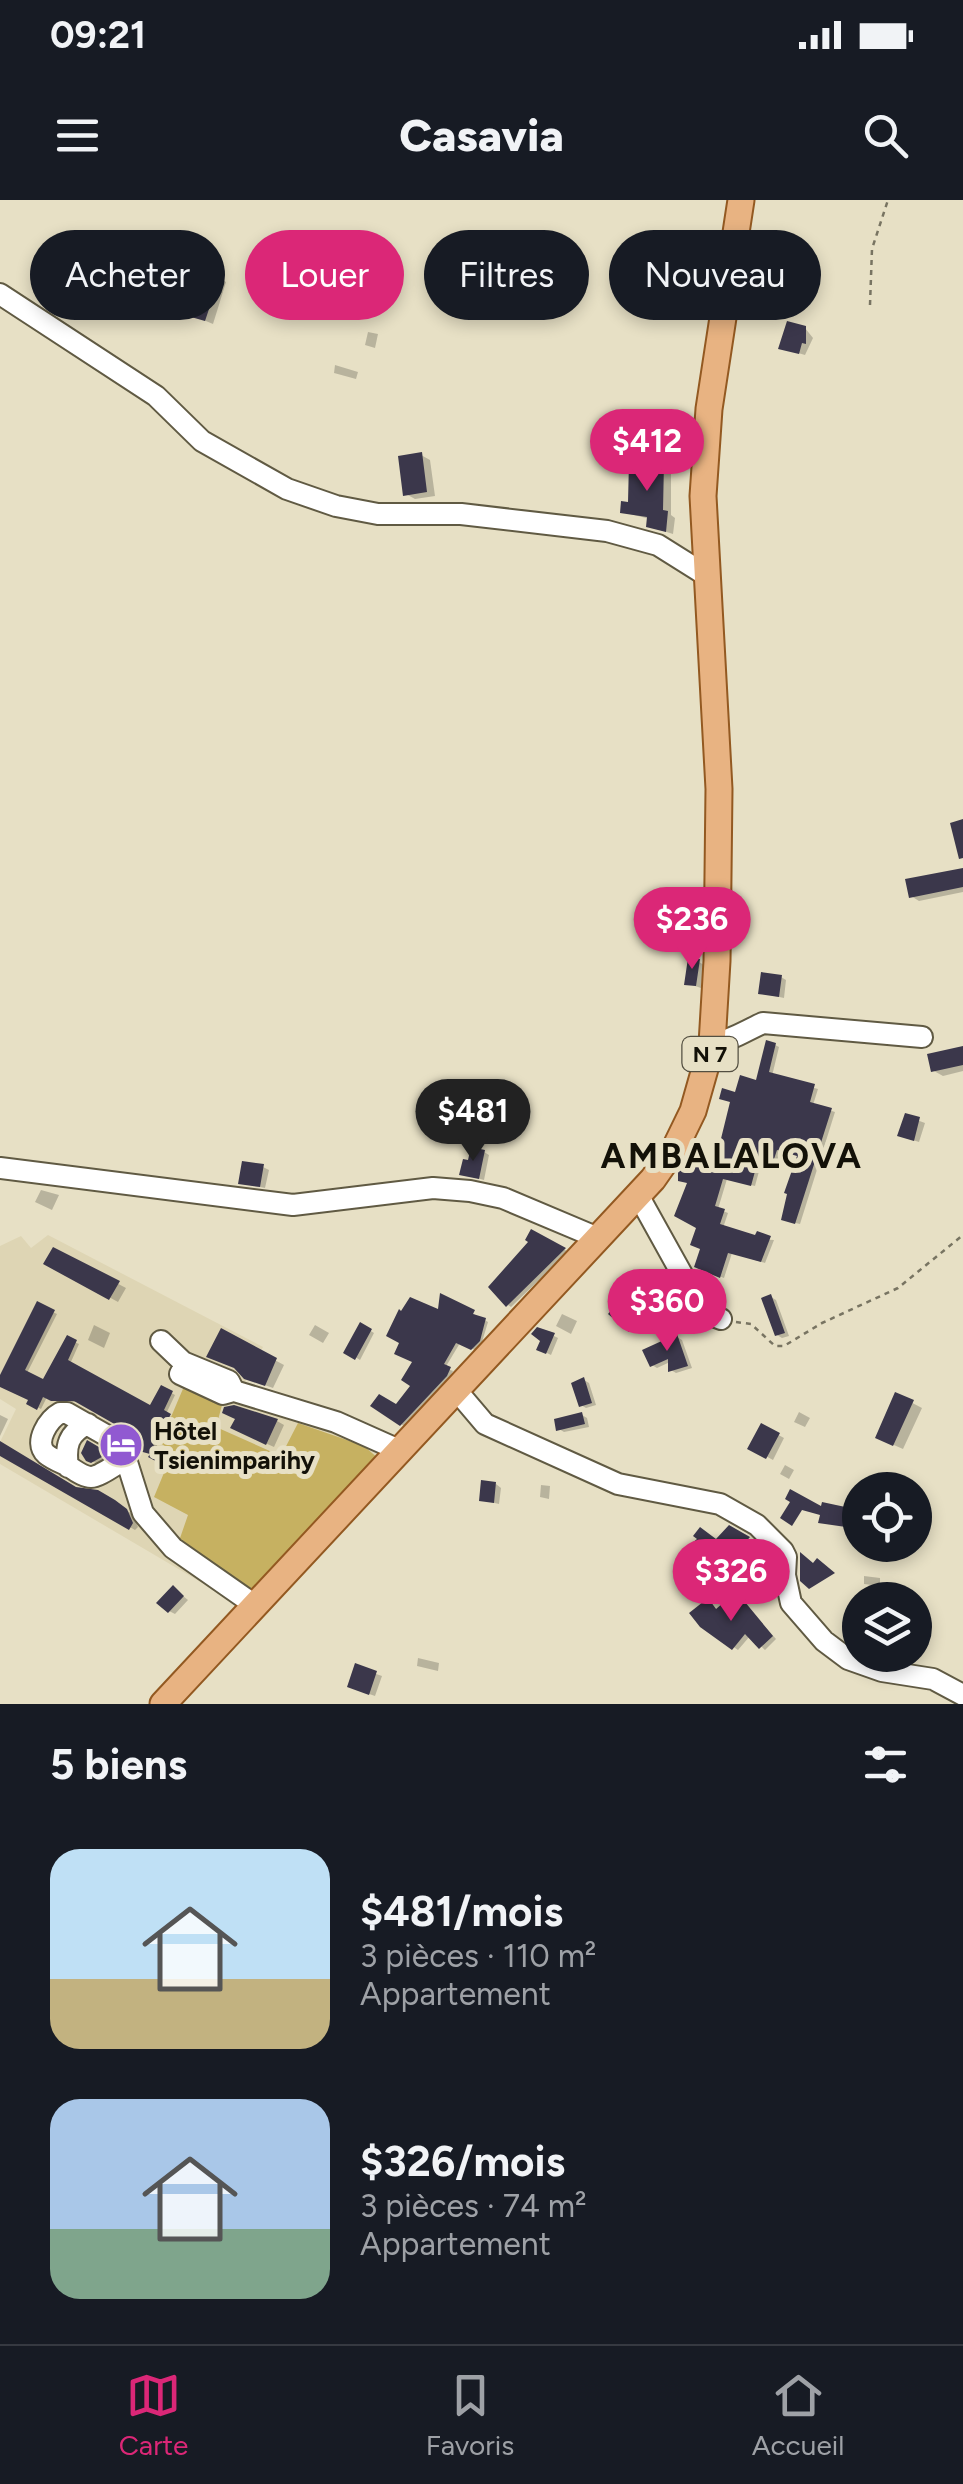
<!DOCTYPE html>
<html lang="fr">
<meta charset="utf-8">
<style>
body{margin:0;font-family:Figtree,sans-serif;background:#242831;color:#f1f3f6;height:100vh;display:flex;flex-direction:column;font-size:38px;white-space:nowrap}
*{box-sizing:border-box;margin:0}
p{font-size:32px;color:#9ea1a6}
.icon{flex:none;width:55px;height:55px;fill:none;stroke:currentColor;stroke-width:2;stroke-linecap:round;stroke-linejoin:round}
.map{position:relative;height:1504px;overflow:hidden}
.panel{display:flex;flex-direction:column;background:#171b24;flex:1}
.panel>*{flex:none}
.guide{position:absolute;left:30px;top:30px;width:905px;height:90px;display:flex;gap:20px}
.controls{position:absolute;left:842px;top:1272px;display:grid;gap:20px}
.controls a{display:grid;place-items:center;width:90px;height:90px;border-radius:50%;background:#171b24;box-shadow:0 5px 15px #0003;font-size:50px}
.price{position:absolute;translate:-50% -85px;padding:0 22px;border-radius:35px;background:#db2777;color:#fff;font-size:32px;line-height:65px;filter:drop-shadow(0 2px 5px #0008)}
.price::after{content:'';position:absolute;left:50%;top:60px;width:30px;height:22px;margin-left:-15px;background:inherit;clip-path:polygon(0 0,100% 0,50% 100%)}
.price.selected{background:#222;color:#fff}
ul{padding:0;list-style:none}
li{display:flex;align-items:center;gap:30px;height:250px;padding:0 50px}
li span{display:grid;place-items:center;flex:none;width:280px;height:200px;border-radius:30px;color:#555}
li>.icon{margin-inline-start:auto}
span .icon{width:120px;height:120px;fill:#fffc;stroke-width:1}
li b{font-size:42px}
h2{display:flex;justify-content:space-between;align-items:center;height:120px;padding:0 50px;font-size:42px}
.chip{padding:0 35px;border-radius:45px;background:#171b24;box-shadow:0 5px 15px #0003;font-size:35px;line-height:90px}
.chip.selected{background:#db2777;color:#fff}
.status{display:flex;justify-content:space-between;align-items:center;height:70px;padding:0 50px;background:#171b24;direction:ltr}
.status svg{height:28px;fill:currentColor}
header{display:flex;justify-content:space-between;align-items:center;height:130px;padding:0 50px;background:#171b24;font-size:45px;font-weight:800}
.menu{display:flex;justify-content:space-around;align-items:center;height:140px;border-top:2px solid #363941;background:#171b24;font-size:28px;color:#9ea1a6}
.menu a{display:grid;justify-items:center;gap:5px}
.menu .selected{color:#db2777}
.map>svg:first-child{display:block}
.built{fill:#ded5b4}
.forest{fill:#c6b161}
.shadow{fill:#0003}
.building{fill:#3b374b}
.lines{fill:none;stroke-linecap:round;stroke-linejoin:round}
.minor-casing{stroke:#605a43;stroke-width:24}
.major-casing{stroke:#935921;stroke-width:29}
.path{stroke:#787462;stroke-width:2.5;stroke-dasharray:5 5;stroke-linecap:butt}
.minor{stroke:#fff;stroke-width:20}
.major{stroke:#e8b382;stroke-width:25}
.labels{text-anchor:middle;stroke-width:10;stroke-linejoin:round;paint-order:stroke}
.shield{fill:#e7e0c5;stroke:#534f41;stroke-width:2.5}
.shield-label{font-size:22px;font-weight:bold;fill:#131108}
.poi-label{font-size:25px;font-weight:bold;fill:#131108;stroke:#e7e0c5;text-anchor:start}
.district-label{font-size:35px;font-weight:bold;letter-spacing:2.5px;fill:#131108;stroke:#e7e0c5}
</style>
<div class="status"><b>09:21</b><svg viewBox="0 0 49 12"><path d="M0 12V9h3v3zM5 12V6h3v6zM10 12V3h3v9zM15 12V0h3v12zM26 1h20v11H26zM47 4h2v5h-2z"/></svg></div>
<header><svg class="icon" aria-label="menu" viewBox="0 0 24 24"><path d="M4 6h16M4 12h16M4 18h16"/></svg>Casavia<svg class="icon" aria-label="search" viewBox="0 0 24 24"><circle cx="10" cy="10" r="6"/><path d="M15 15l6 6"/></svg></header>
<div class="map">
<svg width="963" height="1504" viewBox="0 0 963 1504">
<rect width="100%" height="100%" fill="#e7e0c5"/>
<!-- built -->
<path class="built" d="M48,1035L263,1147L243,1186L396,1243L243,1407L0,1264V1242L16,1209L0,1199V1046L21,1036L31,1048Z"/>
<!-- forest -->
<path class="forest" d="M185,1184L224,1198L216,1227L281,1256L298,1223L364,1246L380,1260L256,1393L179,1341L188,1315L154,1297L173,1251L160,1243Z"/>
<!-- shadow -->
<path class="shadow" d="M219,78L226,82L213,124L194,116L201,98L177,90Z
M157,85L167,87L165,100L155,98Z
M805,128L813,138L805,155L781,148Z
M368,132L378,134L375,148L365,145Z
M335,165L358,172L356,179L334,173Z
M421,255L430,260L435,296L415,299L406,294Z
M663,265L671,269V315L675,318L673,334L648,326L650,319L622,312Z
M963,670V692L919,701L911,696Z
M699,762L704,765L701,788L686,783Z
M781,777L786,780L784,798L761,793Z
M775,845L779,847L772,876L818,889L813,905L835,912L800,1024L787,1021L799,955L781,950L775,968L761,964L755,986L727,979L718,1009L728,1013L723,1028L757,1039L774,1040L765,1063L732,1053L724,1078L697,1067L703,1048L693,971L718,962L736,895L758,883Z
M963,848V871L943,876L934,871Z
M906,916L925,923L919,942L906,938Z
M484,952L489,955L484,980L462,974Z
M263,967L269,970L265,988L241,983Z
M41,990L59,995L52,1010L35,1002Z
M557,1044L568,1052L511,1107L508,1105Z
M54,1050L126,1088L118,1102L47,1063Z
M442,1096L488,1122L482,1142L475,1150L460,1143L445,1168L453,1171L450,1177L404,1226L373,1206L397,1207L414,1185L440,1113Z
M771,1097L776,1100L789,1136L782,1138L777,1135Z
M38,1105L57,1114L27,1173L44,1182L68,1139L79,1144L70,1164L151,1208L162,1188L175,1195L166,1214L173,1218L155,1249L176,1262L168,1259L165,1264L152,1256L139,1238L80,1202H57L47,1197L41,1209L29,1203L31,1200L0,1184Z
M643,1109L650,1115L634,1132L630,1130L631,1116Z
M562,1114L577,1121L571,1134L556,1126Z
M94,1125L110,1133L104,1148L88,1140Z
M315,1125L329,1133L323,1143L309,1135Z
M361,1125L374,1133L360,1160L347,1152Z
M222,1132L284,1165L273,1188L245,1178L238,1169Z
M554,1136L558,1138L551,1155L539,1149Z
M677,1137L682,1140L692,1168L676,1173L671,1170L670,1162L657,1168L652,1165Z
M584,1180L589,1183L596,1205L586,1208L581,1205Z
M897,1195L922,1208L903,1249L887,1242Z
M799,1212L810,1218L805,1227L794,1222Z
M0,1215L8,1219L0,1236Z
M582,1215L587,1218L589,1227L564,1232L559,1229Z
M277,1221L284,1225L274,1247L241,1232Z
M762,1226L784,1238L773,1260L751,1248Z
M88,1244L115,1259L102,1266L86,1258Z
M10,1258L76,1290L121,1306L133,1315L138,1327L135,1330Z
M785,1265L794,1270L789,1279L780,1274Z
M496,1284L501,1288L499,1304L482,1300Z
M541,1285L550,1286L549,1299L540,1297Z
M729,1328L752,1342L733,1362L718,1349L702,1360L698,1358Z
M768,1357L775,1364L774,1375L767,1382L772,1388L766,1392L763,1390Z
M864,1376L880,1378V1386L864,1384Z
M178,1392L188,1400L175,1414L169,1411Z
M712,1404L718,1411L724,1406L734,1416L746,1405L776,1439L765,1450L750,1436L738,1450L702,1425Z
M418,1458L439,1463L438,1471L417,1466Z
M356,1467L382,1476L375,1496L355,1489Z"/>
<!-- building -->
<path class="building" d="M176,61L220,76L205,121L191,117L198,97L167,87Z
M787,121L806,126V144L802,143L799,154L778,149Z
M422,252L427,292L403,296L398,256Z
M629,262H664L663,310L668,311L666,332L646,327L647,317L620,313L621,301L628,302Z
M963,619V658L959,659L950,623Z
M963,668V687L909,698L905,679Z
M688,758L700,759L696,786L684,785Z
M761,772L782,775L779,797L758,794Z
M766,840L776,843L769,872L815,884L810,902L832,908L795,1024L781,1020L787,994L784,993L797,956L777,950L771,968L757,964L751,986L723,979L715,1006L725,1009L720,1024L755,1035L757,1031L771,1036L761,1062L728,1053L720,1078L694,1067L700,1049L690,1045L696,1028L674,1016L687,983L678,981V973L684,963L691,968L694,954L716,959L730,902L719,899L722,888L735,892L740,875L756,880Z
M963,846V865L931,872L927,854Z
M905,913L920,917L914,941L897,936Z
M471,947L485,950L479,979L459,975L463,959L468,960Z
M242,961L264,964L260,987L238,984Z
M531,1029L566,1048L506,1107L488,1087L528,1042L525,1040Z
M53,1047L120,1081L109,1100L43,1064Z
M440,1093L475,1110L473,1114L486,1118L480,1141L471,1150L456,1143L444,1164L451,1167L447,1176L400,1226L370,1206L379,1194L396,1204L410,1186L401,1180L412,1162L394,1154L399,1143L386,1136L399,1109L401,1111L410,1097L438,1109Z
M771,1094L785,1133L775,1136L761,1098Z
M37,1101L55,1110L25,1170L43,1179L67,1135L77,1140L68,1160L150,1205L161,1185L173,1191L164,1210L171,1214L153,1245L174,1258L172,1262L164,1259L161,1264L148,1257L150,1254L139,1251L137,1239L132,1234L74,1201H51L43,1197L37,1210L26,1204L28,1200L0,1187V1175Z
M617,1103L630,1114L639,1104L648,1111L629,1132L608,1114Z
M360,1122L372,1129L355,1160L343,1153Z
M537,1127L555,1133L546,1154L536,1150L540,1141L531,1134Z
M221,1128L277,1158L265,1186L244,1179L234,1168L206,1157Z
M677,1134L688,1166L668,1172V1159L650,1167L642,1150Z
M584,1177L592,1203L579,1207L571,1183Z
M895,1192L914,1200L893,1246L875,1238Z
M234,1205L278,1219L266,1245L230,1228L235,1219L222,1213L224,1207Z
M582,1212L585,1224L556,1231L554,1219Z
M761,1223L780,1233L766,1259L747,1249Z
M87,1240L109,1253L91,1263L86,1261L81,1253Z
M0,1241L76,1287L98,1290L115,1300L127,1309L133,1323L129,1330L0,1256Z
M481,1280L496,1282L494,1303L479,1301Z
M790,1289L821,1306L822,1302L850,1308L846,1327L818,1323L820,1315L802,1310L792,1326L780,1318L790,1302L785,1299Z
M729,1325L750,1337L728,1362L713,1348L696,1360L687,1347L697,1339L693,1336L700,1327L716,1339Z
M764,1352L772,1360L771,1373L765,1379L770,1385L761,1392L744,1372Z
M800,1352L813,1363L817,1358L835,1373L809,1389L800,1381Z
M173,1385L184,1396L168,1413L156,1403Z
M708,1398L716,1409L723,1403L732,1414L745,1402L773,1436L759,1449L745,1434L732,1450L700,1427L689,1413Z
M355,1463L377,1471L369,1495L347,1487Z"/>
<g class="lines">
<defs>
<path id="minor" d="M0,94L156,196L202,241L287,289L336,306L378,314H461L607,331L658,345L709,377
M712,844C731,841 745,831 763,823L922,837
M0,968L293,1005L433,988L470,991L503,998L598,1038
M638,995L703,1112L721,1119
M161,1141L183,1162L229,1181L232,1187L230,1192L223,1194L180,1174
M231,1190L336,1222L401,1251
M457,1191L485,1224L618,1284L720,1304L757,1325L783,1351L786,1357L785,1375L791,1403L824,1441L848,1459L882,1471L933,1479L963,1495
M60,1213H67L125,1246L126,1259C117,1263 100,1277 91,1277C83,1277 75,1270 68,1266C62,1263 52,1259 46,1254C33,1242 49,1219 60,1213Z
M126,1259L143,1313L173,1348L256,1406
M68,1267C65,1246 68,1233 88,1224"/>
<path id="major" d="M163,1504L653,979L676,946L693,911L712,844L717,761L719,589L703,296L709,209L741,0"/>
</defs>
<!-- minor casing -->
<use href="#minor" class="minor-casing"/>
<!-- major casing -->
<use href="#major" class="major-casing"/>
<!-- path -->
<path class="path" d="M870,105L872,49L888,0
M736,1122L751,1124L775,1146H784L822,1123L898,1088L963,1035"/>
<!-- minor -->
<use href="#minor" class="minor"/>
<!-- major -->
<use href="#major" class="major"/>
</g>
<!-- icons -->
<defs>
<symbol id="hotel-disc" viewBox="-11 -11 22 22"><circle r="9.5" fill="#9159d1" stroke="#e7e0c5"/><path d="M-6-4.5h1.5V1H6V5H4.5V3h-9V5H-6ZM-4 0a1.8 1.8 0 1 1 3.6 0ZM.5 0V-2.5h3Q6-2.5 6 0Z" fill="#fff"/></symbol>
</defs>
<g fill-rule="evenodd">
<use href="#hotel-disc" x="96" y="1220" width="50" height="50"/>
</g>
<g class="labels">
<!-- shield labels -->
<rect class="shield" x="682.5" y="837" width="55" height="34" rx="8"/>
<g class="shield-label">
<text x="710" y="862">N 7</text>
</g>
<!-- poi labels -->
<g class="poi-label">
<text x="154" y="1240">Hôtel<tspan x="154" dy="29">Tsienimparihy</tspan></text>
</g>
<!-- district labels -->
<g class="district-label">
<text x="732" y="968">AMBALALOVA</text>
</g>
</g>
</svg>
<div class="controls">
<a><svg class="icon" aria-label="locate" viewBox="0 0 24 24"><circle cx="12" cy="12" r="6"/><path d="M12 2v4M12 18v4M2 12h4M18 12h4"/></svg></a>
<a><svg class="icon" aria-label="layers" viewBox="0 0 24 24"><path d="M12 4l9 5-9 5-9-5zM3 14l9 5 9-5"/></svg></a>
</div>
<b class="price" style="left:647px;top:294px">$412</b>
<b class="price" style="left:692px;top:772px">$236</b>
<b class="price selected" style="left:473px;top:964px">$481</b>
<b class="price" style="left:667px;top:1154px">$360</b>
<b class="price" style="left:731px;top:1424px">$326</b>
<div class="guide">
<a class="chip">Acheter</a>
<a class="chip selected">Louer</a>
<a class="chip">Filtres</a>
<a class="chip">Nouveau</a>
</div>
</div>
<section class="panel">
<h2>5 biens<svg class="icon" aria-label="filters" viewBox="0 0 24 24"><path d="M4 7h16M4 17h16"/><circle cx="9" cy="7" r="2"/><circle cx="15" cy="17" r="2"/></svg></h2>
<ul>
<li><span style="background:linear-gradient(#bfe0f5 65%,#c2b280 0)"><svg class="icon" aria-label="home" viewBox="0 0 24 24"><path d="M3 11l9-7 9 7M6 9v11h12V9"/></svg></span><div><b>$481/mois</b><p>3 pièces · 110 m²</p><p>Appartement</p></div></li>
<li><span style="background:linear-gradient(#a9c7e8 65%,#7fa58c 0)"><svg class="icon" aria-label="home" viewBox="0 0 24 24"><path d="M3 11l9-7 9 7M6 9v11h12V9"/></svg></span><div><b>$326/mois</b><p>3 pièces · 74 m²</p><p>Appartement</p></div></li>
</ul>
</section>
<nav class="menu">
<a class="selected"><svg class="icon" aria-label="map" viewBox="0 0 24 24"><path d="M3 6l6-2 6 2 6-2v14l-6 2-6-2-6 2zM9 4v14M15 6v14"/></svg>Carte</a>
<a><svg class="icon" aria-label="saved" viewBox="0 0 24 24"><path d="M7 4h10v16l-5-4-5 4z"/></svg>Favoris</a>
<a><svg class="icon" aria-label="home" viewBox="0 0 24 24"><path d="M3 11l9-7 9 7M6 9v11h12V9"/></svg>Accueil</a>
</nav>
